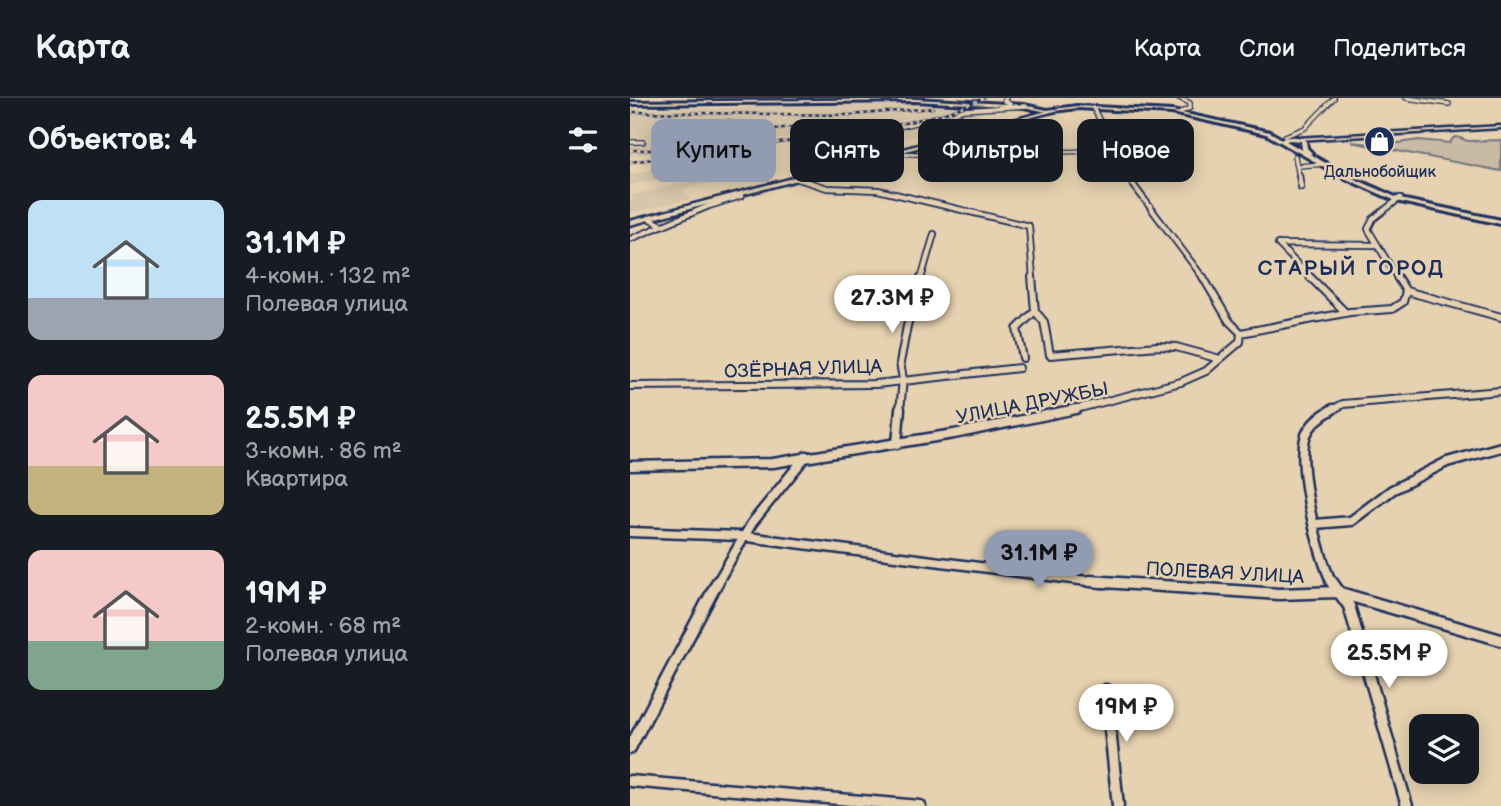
<!DOCTYPE html>
<html lang="ru">
<meta charset="utf-8">
<style>
body{margin:0;font-family:"Balsamiq Sans",sans-serif;background:#242831;color:#f1f3f6;height:100vh;display:flex;flex-direction:column;font-size:26px;white-space:nowrap}
*{box-sizing:border-box;margin:0}
p{font-size:23px;color:#9ea1a6}
.icon{flex:none;width:38px;height:38px;fill:none;stroke:currentColor;stroke-width:2;stroke-linecap:round;stroke-linejoin:round}
.map{position:relative;flex:1;overflow:hidden}
.sheet{display:flex;flex-direction:column;background:#171b24;width:630px}
.sheet>*{flex:none}
.banner{position:absolute;left:21px;top:21px;width:665px;height:63px;display:flex;gap:14px}
.buttons{position:absolute;left:779px;top:616px;display:grid;gap:14px}
.buttons a{display:grid;place-items:center;width:70px;height:70px;border-radius:14px;background:#171b24;box-shadow:0 4px 18px #0003;font-size:35px}
.price{position:absolute;translate:-50% -60px;padding:0 16px;border-radius:24px;background:#fff;color:#222;font-size:23px;line-height:46px;filter:drop-shadow(0 2px 4px #0008)}
.price::after{content:'';position:absolute;left:50%;top:42px;width:21px;height:16px;margin-left:-10px;background:inherit;clip-path:polygon(0 0,100% 0,50% 100%)}
.price.current{background:#919bb2;color:#111}
ul{padding:0;list-style:none}
li{display:flex;align-items:center;gap:21px;height:175px;padding:0 28px}
li span{display:grid;place-items:center;flex:none;width:196px;height:140px;border-radius:14px;color:#555}
li>.icon{margin-inline-start:auto}
span .icon{width:84px;height:84px;fill:#fffc;stroke-width:1}
li b{font-size:30px}
h2{display:flex;justify-content:space-between;align-items:center;height:84px;padding:0 28px;font-size:30px}
.chip{padding:0 24px;border-radius:14px;background:#171b24;box-shadow:0 4px 18px #0003;font-size:24px;line-height:63px}
.chip.current{background:#919bb2;color:#111}
header{display:flex;align-items:center;gap:42px;box-sizing:border-box;height:98px;padding:0 35px;background:#171b24;border-bottom:2px solid #363941}
header strong{font-size:33px}
nav{display:flex;gap:38px;margin-inline-start:auto;font-size:24px}
main{display:flex;flex:1;min-height:0}
.map>svg:first-child{display:block}
.built{fill:#d7c6aa}
.green{fill:#c9baa4;stroke:#727481;stroke-width:2}
.lines{fill:none;stroke-linecap:round;stroke-linejoin:round}
.street-far4-casing{stroke:#1b2f5e;stroke-width:6}
.street-far3-casing{stroke:#1b2f5e;stroke-width:8}
.street-far2-casing{stroke:#1b2f5e;stroke-width:10}
.street-far1-casing{stroke:#1b2f5e;stroke-width:13}
.street-casing{stroke:#1b2f5e;stroke-width:15}
.secondary-casing{stroke:#1b2f5e;stroke-width:5}
.primary-casing{stroke:#1b2f5e;stroke-width:6}
.street-far4{stroke:#e6d2b0;stroke-width:3.5}
.street-far3{stroke:#e6d2b0;stroke-width:4.5}
.street-far2{stroke:#e6d2b0;stroke-width:6}
.street-far1{stroke:#e6d2b0;stroke-width:8}
.street{stroke:#e6d2b0;stroke-width:10}
.secondary{fill:#e6d2b0;fill-rule:evenodd}
.primary{fill:#e6d2b0;fill-rule:evenodd}
.rail-casing{stroke:#1b2f5e;stroke-width:2.5}
.rail{stroke:#e6d2b0;stroke-width:2;stroke-dasharray:3.5;stroke-linecap:butt}
.labels{text-anchor:middle;stroke-width:5;stroke-linejoin:round;paint-order:stroke}
.far-poi-label{font-size:16px;fill:#1b2f5e;stroke:#e6d2b0}
.street-label{font-size:19px;fill:#1b2f5e;stroke:#e6d2b0}
.far-district-label{font-size:21px;font-weight:bold;letter-spacing:2px;fill:#1b2f5e;stroke:#e6d2b0}
</style>
<header>
<strong>Карта</strong>
<nav><a>Карта</a><a>Слои</a><a>Поделиться</a></nav>
</header>
<main>
<section class="sheet">
<h2>Объектов: 4<svg class="icon" aria-label="filters" viewBox="0 0 24 24"><path d="M4 7h16M4 17h16"/><circle cx="9" cy="7" r="2"/><circle cx="15" cy="17" r="2"/></svg></h2>
<ul>
<li><span style="background:linear-gradient(#bfe0f5 70%,#9aa5b1 0)"><svg class="icon" aria-label="home" viewBox="0 0 24 24"><path d="M3 11l9-7 9 7M6 9v11h12V9"/></svg></span><div><b>31.1M ₽</b><p>4-комн. · 132 m²</p><p>Полевая улица</p></div></li>
<li><span style="background:linear-gradient(#f6c9c9 65%,#c2b280 0)"><svg class="icon" aria-label="home" viewBox="0 0 24 24"><path d="M3 11l9-7 9 7M6 9v11h12V9"/></svg></span><div><b>25.5M ₽</b><p>3-комн. · 86 m²</p><p>Квартира</p></div></li>
<li><span style="background:linear-gradient(#f6c9c9 65%,#7fa58c 0)"><svg class="icon" aria-label="home" viewBox="0 0 24 24"><path d="M3 11l9-7 9 7M6 9v11h12V9"/></svg></span><div><b>19M ₽</b><p>2-комн. · 68 m²</p><p>Полевая улица</p></div></li>
</ul>
</section>
<div class="map">
<svg width="871" height="708" viewBox="0 0 871 708">
<rect width="100%" height="100%" fill="#e6d2b0"/>
<filter id="ink" filterUnits="userSpaceOnUse"><feTurbulence type="fractalNoise" baseFrequency=".0143" numOctaves="2"/><feDisplacementMap in="SourceGraphic" scale="14" xChannelSelector="R" yChannelSelector="G"/><feConvolveMatrix kernelMatrix="1 2 1 2 8 2 1 2 1" color-interpolation-filters="sRGB"/></filter>
<g filter="url(#ink)">
<!-- built -->
<path class="built" d="M269,3L362,6L346,21L279,39L197,55L167,39L0,58V11L123,9L130,4Z
M66,63L73,67L24,77L29,81L0,87V76Z
M101,75L109,78L51,92L61,101L0,115V102L4,101L0,97Z"/>
<!-- green -->
<path class="green" d="M827,39L838,43L871,42V73L721,44L754,47L789,42L820,45L823,40Z"/>
<g class="lines">
<defs>
<path id="street-far4" d="M376,0L374,3L380,6
M549,0L560,5V10L551,14
M776,0L819,6
M463,10L474,30L487,45L465,53L498,79
M655,38L675,30L704,0
M0,44H13
M179,45L269,29L334,12L396,8
M260,55L313,57L465,53
M665,58L669,79
M668,68L694,66"/>
<path id="street-far3" d="M496,77L574,181
M669,77L671,89
M165,80L197,90L248,92L399,128L403,181
M18,120L32,127
M0,141L79,108L111,98
M648,146L746,147
M648,146L682,181
M291,181L304,136
M768,181L738,131L743,121L770,100"/>
<path id="street-far2" d="M573,179L599,223L611,235
M680,179L716,215
M767,179L776,193
M776,193L871,219
M405,213L414,224L420,257L528,248L546,249L590,261
M393,260L387,231L405,213L402,179
M0,288L246,286L389,270
M270,313L273,281L270,265L277,228L291,179
M438,313L551,284L576,273L610,244L611,235L720,214L762,211L773,204L776,193
M700,313L713,306L871,293"/>
<path id="street-far1" d="M267,346L270,311
M0,368L143,365L324,336L446,311
M685,426L721,423L762,392L817,364L871,349
M0,434L110,438L473,485
M87,485L122,425L176,358
M702,485C688,458 666,366 676,337C681,325 692,317 703,311"/>
<path id="street" d="M460,483L649,496L707,494L871,542
M701,483L719,508L777,708
M476,592L488,708
M0,650L88,483
M0,683L290,708"/>
<path id="secondary" d="M421,12L425,13L0,127V123Z
M871,28V30L667,42L665,41L667,40Z"/>
<path id="primary" d="M285,1L394,7L417,12L447,8L542,13L640,34L652,41C660,38 669,38 676,42L677,50L682,55L680,56L716,77L770,101L871,122V126L766,103L712,79L636,36L542,15L447,10L417,14L394,9L285,3L0,6V4ZM660,42L671,43L672,52L656,43Z"/>
</defs>
<!-- street-far4 casing -->
<use href="#street-far4" class="street-far4-casing"/>
<!-- street-far3 casing -->
<use href="#street-far3" class="street-far3-casing"/>
<!-- street-far2 casing -->
<use href="#street-far2" class="street-far2-casing"/>
<!-- street-far1 casing -->
<use href="#street-far1" class="street-far1-casing"/>
<!-- street casing -->
<use href="#street" class="street-casing"/>
<!-- secondary casing -->
<use href="#secondary" class="secondary-casing"/>
<!-- primary casing -->
<use href="#primary" class="primary-casing"/>
<!-- street-far4 -->
<use href="#street-far4" class="street-far4"/>
<!-- street-far3 -->
<use href="#street-far3" class="street-far3"/>
<!-- street-far2 -->
<use href="#street-far2" class="street-far2"/>
<!-- street-far1 -->
<use href="#street-far1" class="street-far1"/>
<!-- street -->
<use href="#street" class="street"/>
<!-- secondary -->
<use href="#secondary" class="secondary"/>
<!-- primary -->
<use href="#primary" class="primary"/>
<defs>
<path id="rail" d="M0,14L220,17L303,10
M72,27L100,22
M120,34L204,24
M0,52H31
M0,64L242,33L320,14L354,0"/>
</defs>
<!-- rail casing -->
<use href="#rail" class="rail-casing"/>
<!-- rail -->
<use href="#rail" class="rail"/>
</g>
</g>
<!-- icons -->
<defs>
<symbol id="shop-disc" viewBox="-11 -11 22 22"><circle r="9.5" fill="#1b2f5e" stroke="#e6d2b0"/><path d="M-5-2.5h2.3a2.7 3.5 0 0 1 5.4 0H5L5.5 6h-11ZM-1.5-2.5h3a1.5 2.3 0 0 0-3 0Z" fill="#fff"/></symbol>
</defs>
<g fill-rule="evenodd">
<use href="#shop-disc" x="732" y="26" width="35" height="35"/>
</g>
<g class="labels">
<!-- far-poi labels -->
<g class="far-poi-label">
<text x="750" y="79">Дальнобойщик</text>
</g>
<!-- street labels -->
<g class="street-label">
<text transform="translate(173 270) rotate(-2)" y="7">ОЗЁРНАЯ УЛИЦА</text>
<text transform="translate(402 304) rotate(-11)" y="7">УЛИЦА ДРУЖБЫ</text>
<text transform="translate(595 474) rotate(3)" y="7">ПОЛЕВАЯ УЛИЦА</text>
</g>
<!-- far-district labels -->
<g class="far-district-label">
<text x="721" y="177">СТАРЫЙ ГОРОД</text>
</g>
</g>
</svg>
<div class="buttons">
<a><svg class="icon" aria-label="layers" viewBox="0 0 24 24"><path d="M12 4l9 5-9 5-9-5zM3 14l9 5 9-5"/></svg></a>
</div>
<b class="price" style="left:262px;top:237px">27.3M ₽</b>
<b class="price current" style="left:409px;top:492px">31.1M ₽</b>
<b class="price" style="left:759px;top:592px">25.5M ₽</b>
<b class="price" style="left:496px;top:646px">19M ₽</b>
<div class="banner">
<a class="chip current">Купить</a>
<a class="chip">Снять</a>
<a class="chip">Фильтры</a>
<a class="chip">Новое</a>
</div>
</div>
</main>
